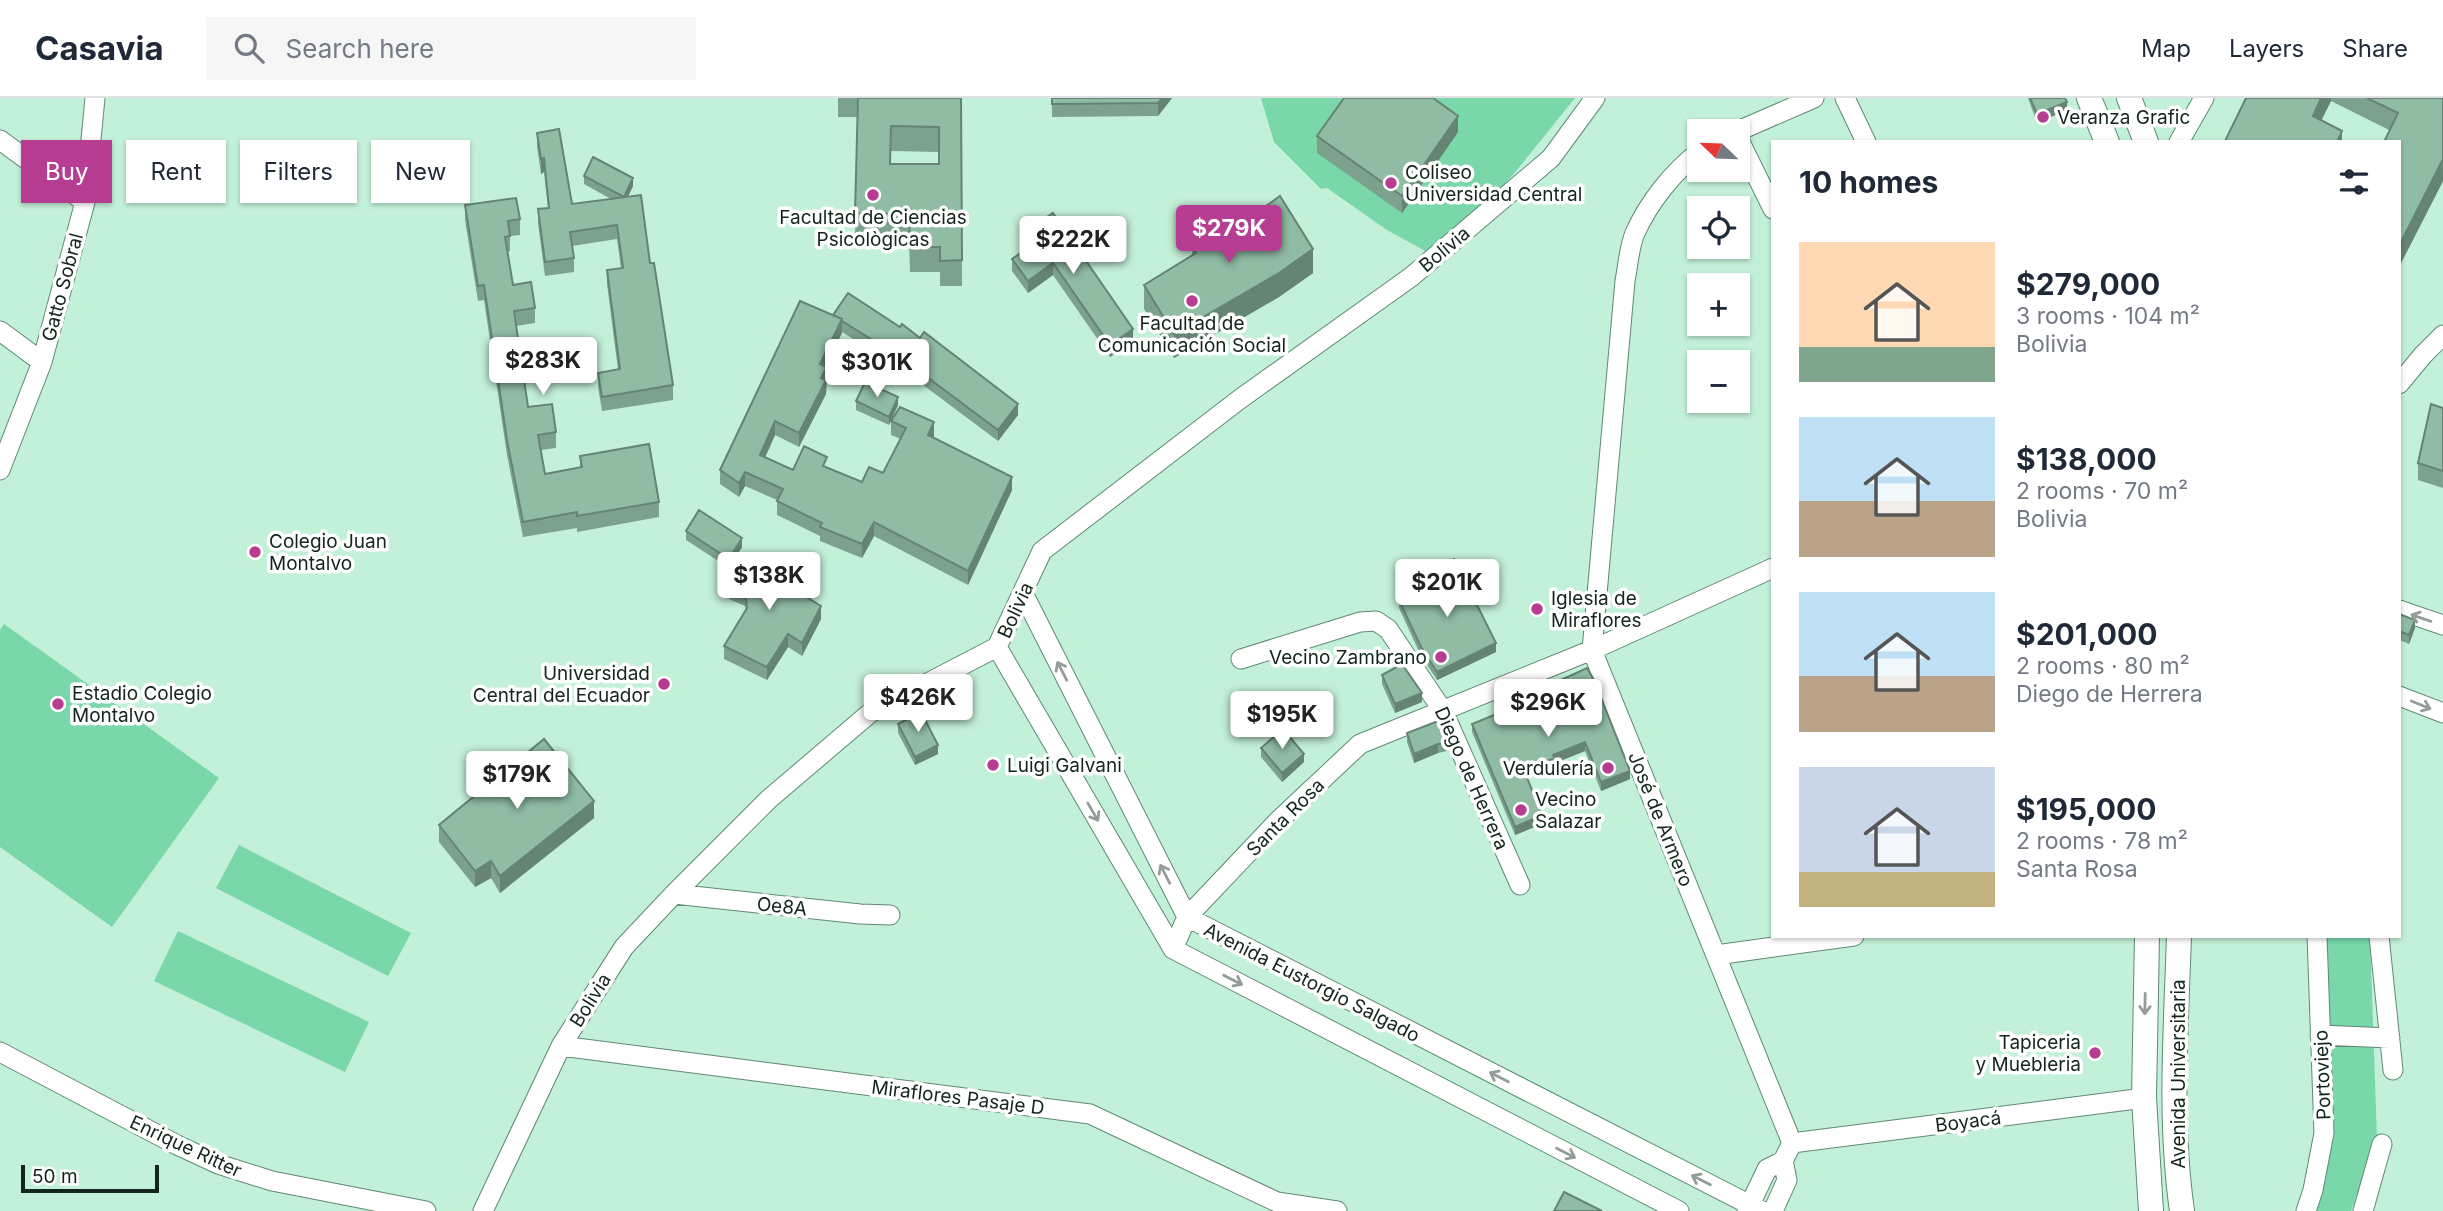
<!DOCTYPE html>
<meta charset="utf-8">
<style>
body{margin:0;font-family:Inter,sans-serif;background:#f6f6f7;color:#1f2937;height:100vh;display:flex;flex-direction:column;font-size:26px;white-space:nowrap}
*{box-sizing:border-box;margin:0}
p{font-size:23px;color:#747a83}
.icon{flex:none;width:38px;height:38px;fill:none;stroke:currentColor;stroke-width:2;stroke-linecap:round;stroke-linejoin:round}
.map{position:relative;flex:1;overflow:hidden}
.side{position:absolute;left:1771px;top:42px;width:630px;height:798px;display:flex;flex-direction:column;background:#fff;border-radius:0px;box-shadow:0 2px 5px #0004}
.side>*{flex:none}
.guide{position:absolute;left:21px;top:42px;width:665px;height:63px;display:flex;gap:14px}
.needle{width:46px;rotate:293deg}
.fabs{position:absolute;left:1687px;top:21px;display:grid;gap:14px}
.fabs a{display:grid;place-items:center;width:63px;height:63px;border-radius:0px;background:#fff;box-shadow:0 2px 5px #0004;font-size:35px}
.scale{position:absolute;left:21px;bottom:18px;width:138px;box-sizing:border-box;padding-left:7px;border:4px solid #13251c;border-top:0;font-size:19px;line-height:24px;white-space:nowrap;color:#13251c;-webkit-text-stroke:5px #fff;paint-order:stroke}
.price{position:absolute;translate:-50% -60px;padding:0 16px;border-radius:7px;background:#fff;color:#222;font-size:23px;line-height:46px;filter:drop-shadow(0 2px 4px #0008)}
.price::after{content:'';position:absolute;left:50%;top:42px;width:21px;height:16px;margin-left:-10px;background:inherit;clip-path:polygon(0 0,100% 0,50% 100%)}
.price.current{background:#b63d92;color:#fff}
ul{padding:0;list-style:none}
li{display:flex;align-items:center;gap:21px;height:175px;padding:0 28px}
li span{display:grid;place-items:center;flex:none;width:196px;height:140px;border-radius:0px;color:#555}
li>.icon{margin-inline-start:auto}
span .icon{width:84px;height:84px;fill:#fffc;stroke-width:1}
li b{font-size:30px}
h2{display:flex;justify-content:space-between;align-items:center;height:84px;padding:0 28px;font-size:30px}
.chip{padding:0 24px;border-radius:0px;background:#fff;box-shadow:0 2px 5px #0004;font-size:24px;line-height:63px}
.chip.current{background:#b63d92;color:#fff}
header{display:flex;align-items:center;gap:42px;box-sizing:border-box;height:98px;padding:0 35px;background:#fff;border-bottom:2px solid #e0e1e3}
header strong{font-size:33px}
nav{display:flex;gap:38px;margin-inline-start:auto;font-size:24px}
.search{width:490px;height:63px;background:#f6f6f7;display:flex;align-items:center;gap:18px;box-sizing:border-box;padding:0 24px;border-radius:0px;color:#747a83;font-size:26px}
.map>svg:first-child{display:block}
.green{fill:#79d7a9}
.lines{fill:none;stroke-linecap:round;stroke-linejoin:round}
.minor-casing{stroke:#5f8973;stroke-width:21}
.major-casing{stroke:#5f8973;stroke-width:26}
.minor{stroke:#fff;stroke-width:19}
.major{stroke:#fff;stroke-width:24}
.wall{fill:#7ca28d;fill-rule:evenodd}
.shaded-wall{fill:#658473}
.building{fill:#90bca4;stroke:#658473;stroke-width:2;fill-rule:evenodd}
.oneway{stroke:#959d99}
.poi-dot{fill:#b63d92;stroke:#fff;stroke-width:2.5}
.labels{text-anchor:middle;stroke-width:7;stroke-linejoin:round;paint-order:stroke}
.poi-label{font-size:19px;fill:#13251c;stroke:#fff;text-anchor:start}
.street-label{font-size:19px;fill:#13251c;stroke:#fff}
</style>
<header>
<strong>Casavia</strong>
<div class="search"><svg class="icon" aria-label="search" viewBox="0 0 24 24"><circle cx="10" cy="10" r="6"/><path d="M15 15l6 6"/></svg>Search here</div>
<nav><a>Map</a><a>Layers</a><a>Share</a></nav>
</header>
<div class="map">
<svg width="2443" height="1113" viewBox="0 0 2443 1113">
<rect width="100%" height="100%" fill="#c3f0d8"/>
<!-- green -->
<path class="green" d="M1261,0H1575L1512,78L1471,122L1427,154L1387,132L1327,90L1321,91L1274,44Z
M4,526L219,680L112,829L0,749V532Z
M239,747L411,835L388,878L216,790Z
M178,833L369,924L345,974L154,883Z
M2324,838H2370L2377,1041L2351,1113H2313Z"/>
<g class="lines">
<defs>
<path id="minor" d="M1845,0L1866,44
M1738,33L1814,0
M1738,40L1773,111
M0,42L85,104
M2179,44L2204,0
M1699,54C1673,74 1649,104 1635,135C1629,149 1628,168 1625,183L1592,552L1792,1045
M0,233L42,264
M2399,286L2423,257L2443,237
M0,372L42,264L85,104L95,0
M1023,495L1187,819L1762,1113
M2399,512L2443,527
M997,549L1173,851L1679,1113
M1241,561L1360,524L1376,523L1388,531L1443,613L1520,787
M2399,598L2443,615
M674,796L860,816L890,817
M2379,838L2393,972
M1173,851L1187,819L1278,723L1360,646L1592,552L1773,470
M1716,857L1854,838
M2320,937L2390,940
M561,948L1090,1016L1277,1104L1337,1113
M0,954L177,1047L218,1066L272,1083L426,1113
M1792,1045L2144,1000
M483,1113L561,948L624,849L674,796L769,701L870,615L997,549L1042,453L1240,301L1411,179L1551,60L1595,0
M1747,1113L1767,1071L1783,1063
M1773,1113L1787,1082L1783,1063L1792,1045
M2306,1113L2313,1092L2324,1035L2317,838
M2363,1113L2382,1046"/>
<path id="major" d="M2089,0L2107,44
M2129,0L2146,44
M2147,838L2144,1000L2151,1113
M2179,838C2176,930 2169,1022 2182,1113"/>
</defs>
<!-- minor casing -->
<use href="#minor" class="minor-casing"/>
<!-- major casing -->
<use href="#major" class="major-casing"/>
<!-- minor -->
<use href="#minor" class="minor"/>
<!-- major -->
<use href="#major" class="major"/>
</g>
<!-- wall -->
<path class="wall" d="M838,0H961L962,188H940V174H910L909,141L855,140L858,19H838ZM891,53L939,54V66H891Z
M1052,0H1172L1158,18L1052,19Z
M2028,0H2065L2067,12L2037,25Z
M2246,0H2443V83L2399,169V44L2389,32L2331,3L2321,22L2342,44Z
M1458,34L1402,115L1317,55V38Z
M537,35L572,106L611,101L584,86V78L633,88L628,98L650,165L673,287V302L602,313L598,289V275L618,272L607,186V172L621,170L617,141L572,148L574,160V174L545,178L538,125V111L548,110L544,74L541,76L537,49Z
M465,107L520,121V137L510,138V153L507,154L513,187L535,210V225L516,228L528,309L556,334V350L541,352L545,376L580,370V358L659,404V419L577,434V430L523,439L507,357L484,202L478,203L465,122Z
M1248,121L1313,175L1279,199L1174,260L1144,211V187L1192,157V148Z
M1030,131L1133,243L1110,259L1053,177L1028,195L1012,173V161L1032,147L1030,143Z
M833,217L1018,317L998,343L903,272L842,234L825,269L827,283L826,296L799,349L775,337L765,359L793,372L827,370L862,384L883,375L901,341L891,337V323L934,338L933,340L1012,392L968,487L874,438L862,460L820,443V438L777,417V402L745,388L739,399L720,386V372Z
M856,303L898,307L889,327L856,312Z
M2443,310V390L2418,382V365Z
M686,433L742,449L729,470L686,442Z
M1430,472L1496,554L1437,582L1421,558L1399,510V502L1433,488L1430,481Z
M729,488L800,496L821,521L802,558L788,549L767,582L724,561V548L746,512L745,508L729,501Z
M2399,516L2415,530L2409,546L2399,542Z
M1382,577L1422,604L1395,615L1382,586Z
M1552,586L1630,681L1601,693L1585,653L1555,665V669L1527,679L1542,726L1515,737L1472,634V626L1504,613L1552,590Z
M898,626L938,656L915,667L898,635Z
M1407,635L1447,645V653L1438,655L1414,665L1407,644Z
M1261,650L1304,664L1282,684L1261,659Z
M594,720L500,795L491,780L475,789L439,744V727Z"/>
<!-- shaded-wall -->
<path class="shaded-wall" d="M1162,0H1172L1158,18V5Z
M2321,0H2331V3L2313,39V18Z
M2067,4V12L2037,25V16Z
M1458,18V34L1402,115V98Z
M2342,33V44H2337Z
M544,60V74L541,76V61Z
M2443,61V83L2399,169V148Z
M633,80V88L624,107V99Z
M1313,151V175L1279,199L1174,260V236Z
M1053,165V177L1028,195V183Z
M842,221V235L820,280V266Z
M1133,231V243L1110,259V247Z
M827,269L826,296L799,349V335Z
M898,299V307L889,327V319Z
M1018,306V317L998,343V332Z
M775,323V337L760,371V357Z
M934,324V338L928,351V337Z
M745,374V388L739,399V385Z
M1012,379V392L968,487V473Z
M874,424V438L862,460V446Z
M742,440V449L729,470V461Z
M800,483V496L795,492Z
M821,508V521L802,558V545Z
M2415,522V530L2409,546V537Z
M788,536V549L767,582V569Z
M1496,545V554L1437,582V574Z
M1422,595V604L1395,615V606Z
M1585,644V653L1555,665V669L1524,681V672L1553,657Z
M1438,646V655L1414,665V656Z
M938,647V656L915,667V659Z
M1304,656V664L1282,684V675Z
M1630,673V681L1601,693V684Z
M594,703V720L500,795V778Z
M1542,717V726L1515,737V729Z
M491,763V780L475,789V773Z"/>
<!-- building -->
<path class="building" d="M858,0H961L962,162L940,163V149H910L909,116L855,115ZM891,28L939,29V66H890Z
M1052,0H1162L1158,5L1052,6Z
M1344,0H1433L1458,18L1402,98L1317,38Z
M2030,0H2065L2067,4L2037,16Z
M2246,0H2321L2313,18L2342,33L2337,44H2226L2225,43Z
M2367,0H2443V61L2399,148V44H2384L2398,15Z
M559,31L572,106L641,97L650,165H654L673,287L602,299L598,275L620,271L607,172L623,170L617,127L570,134L574,160L545,164L538,111L549,110L544,60L541,61L537,35Z
M593,59L633,80L624,99L584,78Z
M1280,98L1313,151L1279,175L1174,236L1144,187L1196,155L1192,148L1245,117L1248,121Z
M516,100L520,121L508,123L510,138L505,139L513,187L531,184L535,210L514,213L528,309L552,306L556,334L538,337L545,376L582,369L580,358L649,346L659,404L577,418V414L523,424L507,342L484,187L478,188L465,107Z
M1053,115L1133,231L1110,247L1053,165L1028,183L1012,161L1038,143L1030,131Z
M848,195L900,229L902,226L920,240L924,234L1018,306L998,332L903,261L842,223V221L833,217Z
M800,203L842,221L820,266L827,269L821,280L826,282L799,335L775,323L760,357L793,372L804,348L827,359L823,368L862,384L869,369L883,375L906,330L891,323L900,309L934,324L928,337L1012,379L968,473L874,424L862,446L820,429L822,425L777,403L783,391L745,374L739,385L720,372Z
M865,284L898,299L889,319L856,303Z
M2431,306L2443,310V373L2418,365Z
M699,412L742,440L729,461L686,433Z
M748,457L800,483L795,492L821,508L802,545L788,536L767,569L724,548L747,510L745,495L729,488Z
M1454,461L1496,545L1437,574L1421,549L1399,502L1436,486L1430,472Z
M2399,516L2415,522L2409,537L2399,533Z
M1402,566L1422,595L1395,606L1382,577Z
M1587,570L1594,582L1630,673L1601,684L1585,644L1553,657L1555,660L1524,672L1542,717L1515,729L1472,626L1504,613L1553,589L1552,586Z
M921,614L938,647L915,659L898,626Z
M1438,623L1447,645L1438,646L1414,656L1407,635Z
M1283,631L1304,656L1282,675L1261,650Z
M544,641L594,703L500,778L491,763L475,773L439,727Z
M1564,1094L1602,1113H1554Z"/>
<!-- one-way arrows -->
<defs><path id="oneway-shaft" d="M-6 0H5M1.5-3L5.5 0L1.5 3" fill="none" stroke-width="1.6" stroke-linecap="round" stroke-linejoin="round" transform="scale(1.75)"/></defs>
<g class="oneway">
<use href="#oneway-shaft" transform="translate(2421 520) rotate(-161)"/>
<use href="#oneway-shaft" transform="translate(1062 573) rotate(-117)"/>
<use href="#oneway-shaft" transform="translate(2421 607) rotate(22)"/>
<use href="#oneway-shaft" transform="translate(1093 714) rotate(60)"/>
<use href="#oneway-shaft" transform="translate(1165 776) rotate(-117)"/>
<use href="#oneway-shaft" transform="translate(1233 882) rotate(27)"/>
<use href="#oneway-shaft" transform="translate(2145 906) rotate(91)"/>
<use href="#oneway-shaft" transform="translate(1499 979) rotate(-153)"/>
<use href="#oneway-shaft" transform="translate(1566 1055) rotate(27)"/>
<use href="#oneway-shaft" transform="translate(1701 1082) rotate(-153)"/>
</g>
<!-- markers -->
<g class="poi-dot">
<circle cx="2043" cy="19" r="7"/>
<circle cx="1391" cy="85" r="7"/>
<circle cx="873" cy="97" r="7"/>
<circle cx="1192" cy="203" r="7"/>
<circle cx="255" cy="454" r="7"/>
<circle cx="1537" cy="511" r="7"/>
<circle cx="1441" cy="559" r="7"/>
<circle cx="664" cy="586" r="7"/>
<circle cx="58" cy="606" r="7"/>
<circle cx="993" cy="667" r="7"/>
<circle cx="1608" cy="670" r="7"/>
<circle cx="1521" cy="712" r="7"/>
<circle cx="2095" cy="955" r="7"/>
</g>
<g class="labels">
<!-- poi labels -->
<g class="poi-label">
<text x="2057" y="26">Veranza Grafic</text>
<text x="1405" y="81">Coliseo<tspan x="1405" dy="22">Universidad Central</tspan></text>
<text x="873" y="126" text-anchor="middle">Facultad de Ciencias<tspan x="873" dy="22">Psicològicas</tspan></text>
<text x="1192" y="232" text-anchor="middle">Facultad de<tspan x="1192" dy="22">Comunicación Social</tspan></text>
<text x="269" y="450">Colegio Juan<tspan x="269" dy="22">Montalvo</tspan></text>
<text x="1551" y="507">Iglesia de<tspan x="1551" dy="22">Miraflores</tspan></text>
<text x="1427" y="566" text-anchor="end">Vecino Zambrano</text>
<text x="650" y="582" text-anchor="end">Universidad<tspan x="650" dy="22">Central del Ecuador</tspan></text>
<text x="72" y="602">Estadio Colegio<tspan x="72" dy="22">Montalvo</tspan></text>
<text x="1007" y="674">Luigi Galvani</text>
<text x="1594" y="677" text-anchor="end">Verdulería</text>
<text x="1535" y="708">Vecino<tspan x="1535" dy="22">Salazar</tspan></text>
<text x="2081" y="951" text-anchor="end">Tapiceria<tspan x="2081" dy="22">y Muebleria</tspan></text>
</g>
<!-- street labels -->
<g class="street-label">
<text transform="translate(1444 151) rotate(-40)" y="7">Bolivia</text>
<text transform="translate(62 189) rotate(-75)" y="7">Gatto Sobral</text>
<text transform="translate(1015 512) rotate(-65)" y="7">Bolivia</text>
<text transform="translate(1472 680) rotate(66)" y="7">Diego de Herrera</text>
<text transform="translate(1285 719) rotate(-45)" y="7">Santa Rosa</text>
<text transform="translate(1661 721) rotate(68)" y="7">José de Armero</text>
<text transform="translate(782 808) rotate(6)" y="7">Oe8A</text>
<text transform="translate(1312 884) rotate(27)" y="7">Avenida Eustorgio Salgado</text>
<text transform="translate(590 902) rotate(-58)" y="7">Bolivia</text>
<text transform="translate(2178 976) rotate(-90)" y="7">Avenida Universitaria</text>
<text transform="translate(2322 977) rotate(-92)" y="7">Portoviejo</text>
<text transform="translate(958 999) rotate(7)" y="7">Miraflores Pasaje D</text>
<text transform="translate(1968 1023) rotate(-7)" y="7">Boyacá</text>
<text transform="translate(186 1048) rotate(25)" y="7">Enrique Ritter</text>
</g>
</g>
</svg>
<div class="fabs">
<a><svg class="needle" viewBox="-14 -14 28 28"><path d="M0-13l5 13h-10z" fill="#e53935"/><path d="M0 13l5-13h-10z" fill="#747a83"/></svg></a>
<a><svg class="icon" aria-label="locate" viewBox="0 0 24 24"><circle cx="12" cy="12" r="6"/><path d="M12 2v4M12 18v4M2 12h4M18 12h4"/></svg></a>
<a>+</a>
<a>−</a>
</div>
<div class="scale">50 m</div>
<b class="price current" style="left:1229px;top:167px">$279K</b>
<b class="price" style="left:1073px;top:178px">$222K</b>
<b class="price" style="left:543px;top:299px">$283K</b>
<b class="price" style="left:877px;top:301px">$301K</b>
<b class="price" style="left:769px;top:514px">$138K</b>
<b class="price" style="left:1447px;top:521px">$201K</b>
<b class="price" style="left:918px;top:636px">$426K</b>
<b class="price" style="left:1548px;top:641px">$296K</b>
<b class="price" style="left:1282px;top:653px">$195K</b>
<b class="price" style="left:517px;top:713px">$179K</b>
<div class="guide">
<a class="chip current">Buy</a>
<a class="chip">Rent</a>
<a class="chip">Filters</a>
<a class="chip">New</a>
</div>
<section class="side">
<h2>10 homes<svg class="icon" aria-label="filters" viewBox="0 0 24 24"><path d="M4 7h16M4 17h16"/><circle cx="9" cy="7" r="2"/><circle cx="15" cy="17" r="2"/></svg></h2>
<ul>
<li><span style="background:linear-gradient(#ffd9b3 75%,#7fa58c 0)"><svg class="icon" aria-label="home" viewBox="0 0 24 24"><path d="M3 11l9-7 9 7M6 9v11h12V9"/></svg></span><div><b>$279,000</b><p>3 rooms · 104 m²</p><p>Bolivia</p></div></li>
<li><span style="background:linear-gradient(#bfe0f5 60%,#b9a48a 0)"><svg class="icon" aria-label="home" viewBox="0 0 24 24"><path d="M3 11l9-7 9 7M6 9v11h12V9"/></svg></span><div><b>$138,000</b><p>2 rooms · 70 m²</p><p>Bolivia</p></div></li>
<li><span style="background:linear-gradient(#bfe0f5 60%,#b9a48a 0)"><svg class="icon" aria-label="home" viewBox="0 0 24 24"><path d="M3 11l9-7 9 7M6 9v11h12V9"/></svg></span><div><b>$201,000</b><p>2 rooms · 80 m²</p><p>Diego de Herrera</p></div></li>
<li><span style="background:linear-gradient(#c9d6e8 75%,#c2b280 0)"><svg class="icon" aria-label="home" viewBox="0 0 24 24"><path d="M3 11l9-7 9 7M6 9v11h12V9"/></svg></span><div><b>$195,000</b><p>2 rooms · 78 m²</p><p>Santa Rosa</p></div></li>
</ul>
</section>
</div>
